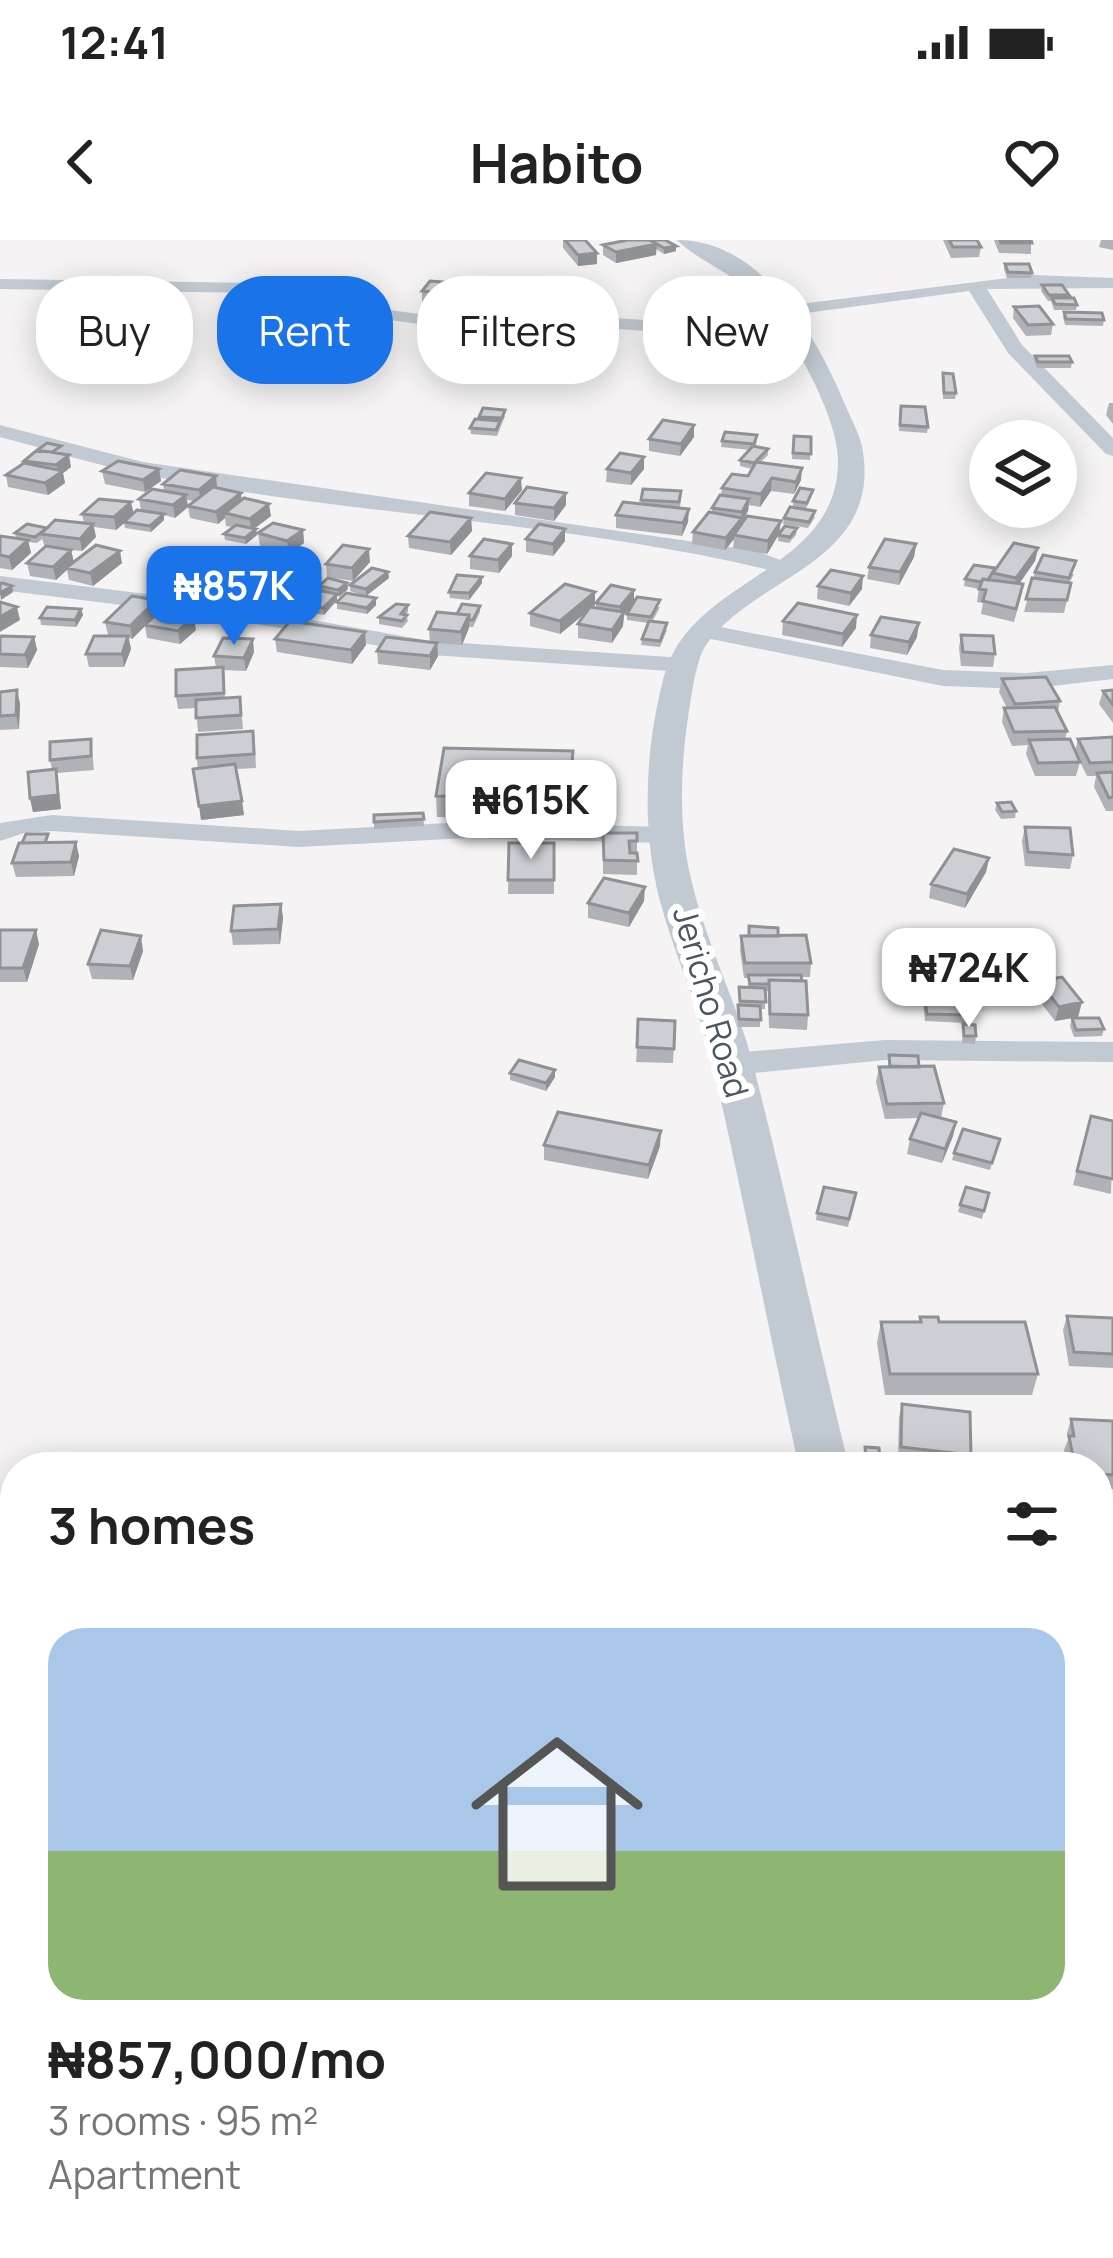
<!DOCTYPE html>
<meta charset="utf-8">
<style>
body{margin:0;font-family:Manrope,sans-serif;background:#f2f2f2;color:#222;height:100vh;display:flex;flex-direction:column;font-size:45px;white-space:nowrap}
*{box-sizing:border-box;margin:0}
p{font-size:39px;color:#767676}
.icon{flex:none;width:66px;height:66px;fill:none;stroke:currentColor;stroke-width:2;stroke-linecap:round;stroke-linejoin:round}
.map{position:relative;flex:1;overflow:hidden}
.details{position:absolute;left:0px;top:1212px;width:1113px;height:807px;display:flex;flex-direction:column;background:#fff;border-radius:48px 48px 0 0;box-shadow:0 6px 30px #0003}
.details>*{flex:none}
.hud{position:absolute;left:36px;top:36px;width:1041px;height:108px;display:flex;gap:24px}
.fabs{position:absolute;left:969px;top:180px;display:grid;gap:24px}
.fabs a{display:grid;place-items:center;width:108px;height:108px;border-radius:50%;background:#fff;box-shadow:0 6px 30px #0003;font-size:60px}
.price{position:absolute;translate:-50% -102px;padding:0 27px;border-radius:24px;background:#fff;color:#222;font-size:39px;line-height:78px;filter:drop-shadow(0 3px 6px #0008)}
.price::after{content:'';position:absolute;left:50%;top:72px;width:36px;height:27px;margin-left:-18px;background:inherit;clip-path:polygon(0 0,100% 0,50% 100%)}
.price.current{background:#1a73e8;color:#fff}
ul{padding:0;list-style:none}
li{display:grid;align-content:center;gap:24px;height:636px;padding:0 48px}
li span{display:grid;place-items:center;height:372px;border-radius:36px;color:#555}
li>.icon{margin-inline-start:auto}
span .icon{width:216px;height:216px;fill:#fffc;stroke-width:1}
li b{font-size:51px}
h2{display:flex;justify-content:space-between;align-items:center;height:144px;padding:0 48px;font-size:51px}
.tag{padding:0 42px;border-radius:48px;background:#fff;box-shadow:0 6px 30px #0003;font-size:42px;line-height:108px}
.tag.current{background:#1a73e8;color:#fff}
.status{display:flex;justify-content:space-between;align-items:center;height:84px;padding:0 60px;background:#fff;direction:ltr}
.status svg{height:33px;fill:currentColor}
header{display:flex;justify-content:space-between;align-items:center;height:156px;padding:0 48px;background:#fff;font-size:54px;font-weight:700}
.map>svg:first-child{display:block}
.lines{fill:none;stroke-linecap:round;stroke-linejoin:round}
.service{fill:#c1cad2;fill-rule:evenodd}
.minor{fill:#c1cad2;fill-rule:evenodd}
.tertiary{fill:#c1cad2;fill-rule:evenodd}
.secondary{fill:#c1cbd6;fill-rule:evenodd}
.wall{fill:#b0b2b7}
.shaded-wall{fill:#909195}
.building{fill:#cdcfd5;stroke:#909195;stroke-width:3}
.labels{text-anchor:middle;stroke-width:12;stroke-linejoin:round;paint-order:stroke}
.far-street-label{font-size:33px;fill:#4a5661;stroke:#fff}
</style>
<div class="status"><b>12:41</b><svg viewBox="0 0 49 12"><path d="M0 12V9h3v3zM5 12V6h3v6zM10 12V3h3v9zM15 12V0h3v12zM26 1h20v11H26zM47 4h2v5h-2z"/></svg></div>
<header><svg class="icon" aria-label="back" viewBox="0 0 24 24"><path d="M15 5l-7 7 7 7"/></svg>Habito<svg class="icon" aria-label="heart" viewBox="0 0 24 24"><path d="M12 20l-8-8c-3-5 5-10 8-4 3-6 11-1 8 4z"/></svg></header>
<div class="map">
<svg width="1113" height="2018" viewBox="0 0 1113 2018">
<rect width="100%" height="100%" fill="#f5f3f3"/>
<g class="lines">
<!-- service -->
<path class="service" d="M420,2004H448L446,2018H418Z"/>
<!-- minor -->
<path class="minor" d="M1032,35L1113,38V48L987,49L1022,105L1113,198V216L1106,214L1008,113L969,51L784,76L775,71L784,66Z
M0,39L264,43L325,61L419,74L533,73L803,90L812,96L803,102L533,83L419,84L323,71L263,53L0,49Z
M0,185L143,222L757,311L801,328L790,335C578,281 355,277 141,234C94,225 47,209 0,197Z
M0,336L212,362L430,401L685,418L697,425L685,432L430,415L212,376L0,350Z
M705,384L943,430L1026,433L1113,425V439L1026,449L943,446L696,396L693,391Z
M52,575L299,591L467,582L667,587L681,595L667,603L467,598L299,607L52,591L24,593L0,601V583Z
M885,800L1113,802V822L885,820L733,835L722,831L717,824L722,817L733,813Z
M1098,1863L1113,1869V2018H1087L1084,2004H1098Z"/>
<!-- tertiary -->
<path class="tertiary" d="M677,0C764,0 818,99 847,169C853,183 861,197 863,212C880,324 754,336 706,405C697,419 694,441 691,458C681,517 677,580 691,639C706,704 738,764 754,828C788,961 816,1094 849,1227H799C769,1094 744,959 713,826C700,769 675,717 660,661C641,588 645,508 664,436C691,336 840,333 838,219C837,172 786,82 751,51C729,32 697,20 677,0Z"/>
<!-- secondary -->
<path class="secondary" d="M0,1672H15V1740H0Z
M1098,1694H1113V1764H1098Z"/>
</g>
<!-- wall -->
<path class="wall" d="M563,0H585L597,24L578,26L563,8Z
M628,0L676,6V11L664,14L656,9V15L616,23L603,15V5Z
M943,0H977L981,7L979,17L951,18Z
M994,0H1031V14L999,13Z
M1101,0H1113V10L1099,7Z
M1005,24L1032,33L1031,38H1007L1004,29Z
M1042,45L1069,55V58L1077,65L1076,70H1054L1051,61H1048L1041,51Z
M564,49L591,65V76H566Z
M422,51L482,56L474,67L422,62Z
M1014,67L1053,84L1051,95L1026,96L1013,78Z
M1064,72L1104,80L1103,86L1065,85L1063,77Z
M1035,116L1072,122L1071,128H1037L1034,121Z
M943,133L956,153L955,159H943Z
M1109,163H1113V184L1106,175Z
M901,166L928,187L927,193L899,191Z
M505,176L497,196L471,194L470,188L479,180V177Z
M694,185V197L680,216L649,211V199Z
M794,196L811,197L810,220L792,219Z
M722,201H757L755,207L768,209V215L760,223L801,240L794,254L771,251L760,267L749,265L748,271L741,283L781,281L779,293L797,288L796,295L789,303L778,301V296L767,314L733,308L734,299L725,310L692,304L693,292L712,272V268L721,255L722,248L748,236L752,229L740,226V220L750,210L721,207Z
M63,212L61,213L71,227L63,233L65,243L48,255L8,247L6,235L25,223L24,221Z
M644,217V229L631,245L606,242L607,229Z
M159,229L161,241L145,252L105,244L102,231Z
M216,236L217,248L271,276L255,288L257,295L246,304L225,300L224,294L233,287L226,286L225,278L218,284L190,278L188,266L194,261L187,260L188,267L175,278L164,275V280L151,292L125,288L124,283L116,290L94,287L96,297L82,311L71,310L74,322L122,323L93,346L69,340L67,330L56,340L30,336L27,323L45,307L42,299L37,303L28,302L31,313L12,330L0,328V296L16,298L15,293L84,283L82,274L133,273L141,270L139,259L164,251L163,244Z
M643,249L681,251L680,268L688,282L682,296L616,288V275L641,264Z
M522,250L505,271L469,266V253Z
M813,250L806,269L815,277L808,288L783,284L784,278L793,267V261Z
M566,253V265L554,281L515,275V263Z
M471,278L472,291L451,315L409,308L408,296Z
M303,290L304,303L289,314L260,306L258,293Z
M526,299L565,301L553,316L526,312Z
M916,304L914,317L899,345L867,339L869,327Z
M1038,308L1035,321L1019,344L1021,357L1014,382L981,374L983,363L977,362L979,349L964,346L965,339L995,328Z
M470,316H512L499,333L470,329Z
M370,322L353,341L327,337L326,324Z
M388,332L389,338L366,356L350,351V345Z
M1035,332L1074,334L1069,343H1071L1064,373L1024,372Z
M203,334L248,339L249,345L244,350L204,341Z
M273,338H319V345L312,351L274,344Z
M347,343L348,349L337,357V360L324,375L304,371L303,364L319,351V346Z
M482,343L469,360L450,358L449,352Z
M818,346L862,349L849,366L817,359Z
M634,350V363L624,375L623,386L612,403L578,398V384L587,372L560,394L530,386V373L595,365L592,367L596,368V363Z
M268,358L309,359L294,371L269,365Z
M376,358V365L367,374L337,369V362Z
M408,365V372L406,374L408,381L402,388L379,384V377Z
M480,366V372L473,387H469L462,405L437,403L438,416L430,430L378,424L377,411L430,402L429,389L457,374Z
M660,367L652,382L667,390L660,407L641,405L642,399L648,383L627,380V374Z
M81,369L83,375L76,387L41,385L40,378Z
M158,373L196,390L180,404L147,398L145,386L132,399L129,398L131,409L124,427H89L86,414L114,396L108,395L105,382Z
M783,381L856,388L842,407L782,395Z
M871,395L917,397L907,415L870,408Z
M961,395L995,414L993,427L961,426L959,408Z
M0,396L34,397L37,410L28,428L0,427Z
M275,399L366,405L352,424L277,412Z
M254,412L246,431L223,430L225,458L240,457L243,489L198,492L196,468L178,469L176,456L216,428L214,416Z
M1002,439L1060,461L1058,472L1067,491L1065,500L1075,512L1078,499L1113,497V571H1106L1094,547L1096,536H1087L1078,518L1080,522L1076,536H1035L1026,514L1028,505L1012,506L1002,482L1004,468H1007L999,452Z
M17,450L20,464L19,489L0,490V452Z
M1113,450V483L1099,464L1103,451Z
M91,499L94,530L57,533L61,569L33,572L30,558L52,529L50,520Z
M255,505L256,528L236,529L244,575L201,580L197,518Z
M573,511L569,580L437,577L436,556Z
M997,563L1016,571L1015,578L1001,579L995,570Z
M423,573L424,586L374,589V575Z
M1025,587L1073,615L1070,629L1025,626L1022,601Z
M603,593H637V635L603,634Z
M50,601L79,616L74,636L16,637L12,623Z
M509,603H554V654H508Z
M989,618L986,632L965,668L929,658L931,644Z
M644,661L629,687L588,678V663Z
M281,664L283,678L280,704L233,705L231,691Z
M0,690L39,704L27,742H0Z
M741,696H778L811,723L810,737H801L808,775L807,790L769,788L768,751H765V769H760V787H738L739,747L748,748V738H744L740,710Z
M143,711L133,740L92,739L88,724Z
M1027,726L1050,739L1082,762L1078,777L1055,781L1024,741Z
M924,754L967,775L966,783L925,781L923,761Z
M1072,778L1104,789L1102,796L1074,797L1070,786Z
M675,781L673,823L636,822L637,807Z
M963,784L976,796L975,804L962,803Z
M889,815L919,827L944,863L941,878L956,882L953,896L942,923L907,914L910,899L919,878L885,879L876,842L879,827H888Z
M510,833L555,837L546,851L510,840Z
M1091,876L1113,881L1111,954L1073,945Z
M1000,899L990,930L952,920L954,913Z
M544,905L660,906L648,939L544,920Z
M966,947L989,953L982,979L958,972Z
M856,953L848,987L816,980L817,973Z
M1067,1076L1113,1078V1128L1069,1126L1063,1090Z
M920,1077L1038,1134L1032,1155H885L877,1103L881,1082H919Z
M902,1164L971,1215L968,1227H948L898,1221L899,1178Z
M1071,1179L1113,1181V1249H1098V1227H1068L1064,1210L1068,1200L1067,1193Z
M865,1207L880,1219L878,1226L865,1225Z
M15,1464V1501H8L2,1487Z
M1098,1513L1103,1524H1113V1597H1098Z"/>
<!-- shaded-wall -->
<path class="shaded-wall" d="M657,4L656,15L616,23V12Z
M676,6V11L664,14V8Z
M597,13V24L578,26V15Z
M482,45V56L474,67V56Z
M694,185V197L680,216L681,204Z
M69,215L71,227L63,233L65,243L48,255L45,243L58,234L56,225Z
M644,217V229L631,245V233Z
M802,228L801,240L794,254L796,242Z
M159,229L161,241L145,252L143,240Z
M216,236L217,249L201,262L199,250Z
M521,238L522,250L505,271V259Z
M772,238L771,251L760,267L761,254Z
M241,253L242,265L225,273V278L218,284L216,272Z
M566,253V265L554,281V268Z
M186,255L188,267L175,278L173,265Z
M749,259L748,271L734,295V299L725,310L726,298L741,278L742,272Z
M131,262L134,275L116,290L114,277Z
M269,264L271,276L251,291L250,279Z
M689,269L688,282L682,296L683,283Z
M164,274V280L151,292L150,286Z
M471,278L472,291L451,315L450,302Z
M781,281L779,294L767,314L768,301Z
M93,284L96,297L82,311L80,299Z
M256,289L257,295L246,304L245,298Z
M565,289V301L553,316V304Z
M303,290L304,303L289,314L287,301Z
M28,300L31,313L12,330L9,317Z
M512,304V316L499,333L498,320Z
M916,304L914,317L899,345L900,332Z
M1038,308L1035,321L1014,351L1016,338Z
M369,309L370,322L353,341L352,328Z
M71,310L74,323L56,340L53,327Z
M120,311L122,323L93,346L90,333Z
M388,332L389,338L366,356V349Z
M863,336L862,349L849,366L851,353Z
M482,337V343L469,360V353Z
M347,343L348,349L339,357L338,350Z
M12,346L13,352L1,360L0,353Z
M634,350V363L624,375L623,386L612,403V390L620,378V367Z
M308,352L309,359L294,371V364Z
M595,352V365L560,394V381Z
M337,354V360L324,375L323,368Z
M376,358V365L367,374V368Z
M156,360L158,373L132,399L130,386Z
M17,367L20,380L0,392V377Z
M81,369L83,375L76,387L75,380Z
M469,375V388L462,405L461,392Z
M857,375L856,388L842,407L843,394Z
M194,377L196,390L180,404L178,391Z
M919,383L917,397L907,415L909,402Z
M365,392L366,405L352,424L351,410Z
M128,396L131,409L124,427L122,414Z
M34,397L37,410L28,428L25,415Z
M253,399L254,412L246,431L244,418Z
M437,403L438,416L430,430V416Z
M17,450L20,464L19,489L16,475Z
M56,529L61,569L33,572L30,558Z
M242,561L244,575L201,580L199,566Z
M76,602L79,616L74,636L71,622Z
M989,618L986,632L965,668L967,654Z
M645,647L644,661L629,687V673Z
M281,664L283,678L280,704L278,689Z
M36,690L39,704L27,742L23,728Z
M141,696L143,711L133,740L130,726Z
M1082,762L1078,777L1055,781L1059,767Z
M555,830V837L546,851V843Z
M956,882L953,896L942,923L945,909Z
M661,891L660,906L648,939L649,925Z
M45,2004H57L54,2018H42Z"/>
<!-- building -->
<path class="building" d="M565,0H585L597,13L578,15Z
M628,0H649L657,4L616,12L603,5Z
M650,0H665L676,6L664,8Z
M949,0H977L981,7H953Z
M1000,0H1031L1032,3H1001Z
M1005,24H1029L1032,33L1008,32Z
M430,41L482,45L474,56L422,51Z
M1042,45H1062L1069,55H1049Z
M564,49H588L591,65H566Z
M1052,58H1074L1077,65L1055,64Z
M1039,66L1053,84L1028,85L1014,67Z
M1064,72L1102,73L1104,80L1066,79Z
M1035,116H1069L1072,122H1038Z
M943,133L953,134L956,153H944Z
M901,166L925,167L928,187L900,185Z
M483,168L505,170L502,178L479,177Z
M475,179L500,181L496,190L470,188Z
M663,180L694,185L681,204L649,199Z
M725,192L757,195L754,204L722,201Z
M794,196L811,197V214L793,213Z
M47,203L61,206L52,212L36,211Z
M753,206L768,209L754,223L740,220Z
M37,210L69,215L56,225L24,221Z
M620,213L644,217L631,233L607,229Z
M118,221L159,229L143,240L102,231Z
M756,222L802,228L796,242L772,238L761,254L722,248L732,234L748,236Z
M24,223L63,231L45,243L6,235Z
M180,230L216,236L199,250L163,244Z
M486,233L521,238L505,259L469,253Z
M213,247L241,253L216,272L188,266Z
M527,247L566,253L554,268L515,263Z
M800,248L813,250L807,263L793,261Z
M152,249L186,255L173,265L139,259Z
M643,249L681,251L679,262L641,260Z
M720,255L749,259L742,272L712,268Z
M244,258L269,264L250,279L225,273Z
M99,259L131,262L114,277L82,274Z
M623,262L689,269L683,283L616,275Z
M790,267L815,271L809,282L784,278Z
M137,270L164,274L150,286L124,282Z
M430,272L471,278L450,302L408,296Z
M709,272L742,278L726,298L693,292Z
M747,276L781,281L768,301L734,295Z
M55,280L93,284L80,299L41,294Z
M273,283L303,290L287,301L258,293Z
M27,284L47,288L35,297L15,293Z
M539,284L565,289L553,304L526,299Z
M236,285L256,289L245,298L224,294Z
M785,286L797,288L790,297L778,295Z
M0,296L28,300L9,317L0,315Z
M484,299L512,304L498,320L470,316Z
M885,299L916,304L900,332L869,327Z
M1014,303L1038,308L1016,338L993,333Z
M96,305L120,311L90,333L66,328Z
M343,305L369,309L352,328L326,324Z
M46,306L71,310L53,327L27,323Z
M1043,315L1076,321L1069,338L1035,332Z
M974,325L995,328L988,340L983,339L981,342L965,339Z
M205,328L248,339L243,344L203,334Z
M372,328L388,332L366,349L350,345Z
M831,330L863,336L851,353L818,346Z
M281,331L319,338L312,345L273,338Z
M457,335L482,337L469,353L449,352Z
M328,338L347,343L338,350L319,346Z
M1032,338L1071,343L1067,360L1026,359Z
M983,339L1023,344L1016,369L983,361L986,350L979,349Z
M2,343L12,346L0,353V344Z
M565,344L595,352L560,381L530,373Z
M611,345L634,350L620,367L596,363Z
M282,346L308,352L294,364L268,358Z
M317,350L337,354L323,368L303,364Z
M346,353L376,358L367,368L337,362Z
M132,356L156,360L130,386L105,382Z
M637,357L660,360L651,377L627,374Z
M0,362L17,367L0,377Z
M798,363L857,375L843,394L783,381Z
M396,364L408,365L401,374L407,375L402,381L379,377Z
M462,364L480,366L473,380H469V375L457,374Z
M47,367L81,369L75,380L40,378Z
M590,367L624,372L612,390L578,384Z
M161,370L194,377L178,391L145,385Z
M437,372L469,375L461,392L429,389Z
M881,377L919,383L909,402L871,395Z
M290,381L365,392L351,410L275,399Z
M649,381L667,383L660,401L642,399Z
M961,395L993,396L995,414L963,412Z
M0,396L34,397L25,415L0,414Z
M94,396H128L122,414H86Z
M386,397L437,403L430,416L377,411Z
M223,398L253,399L244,418L214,416Z
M223,427L224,453L176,456V430Z
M1046,437L1060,461L1015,464L1002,439Z
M17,450L16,475L0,476V452Z
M1113,450V465L1103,451Z
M240,457L241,475L196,478V460Z
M1055,467L1067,491L1014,492L1004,468Z
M253,491L254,514L197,518V495Z
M1113,497V522L1090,523L1078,499Z
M91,499V516L50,520V502Z
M1070,499L1080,522L1038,523L1029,500Z
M444,508L573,511L569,560L436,556Z
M235,524L242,561L199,566L193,529Z
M56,529L58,555L30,558L28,532Z
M1113,532V557L1109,558L1097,533Z
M1011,562L1016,571L1002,572L997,563Z
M423,573L424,579L374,582V575Z
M1025,587L1070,588L1073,615L1028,612Z
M603,593H637V601H629L630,613H637L638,621L604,620Z
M26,594H48L45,603H22Z
M76,602L71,622L12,623L19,603Z
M509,603H554V640H508Z
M954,609L989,618L967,654L931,644Z
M604,638L645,647L629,673L588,663Z
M281,664L278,689L231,691L234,666Z
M749,686L778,688V696H749Z
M0,690H36L23,728H0Z
M101,690L141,696L130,726L88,724Z
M806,695L811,723H745L741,696Z
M1039,724L1050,739L1062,737L1082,762L1059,767L1027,726Z
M748,735H801L802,741L769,740V744H750Z
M769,740L806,741L808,775L770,774Z
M739,747L765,748L766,762L740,761Z
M924,754L964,755L967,775L927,774Z
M738,765L760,766L761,780L739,779Z
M1072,778H1099L1104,789L1076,790Z
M638,779L675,781L674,809L637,807Z
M963,784L975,785L976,796H964Z
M889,815L918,816L919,827L890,826Z
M519,820L555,830L546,843L510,833Z
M934,826L944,863L887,864L879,827Z
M558,872L661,891L649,925L544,905Z
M921,873L956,882L945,909L910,899Z
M1091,876L1113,881V939L1077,931Z
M963,889L1000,899L992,923L954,913Z
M824,947L856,953L849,979L817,973Z
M966,947L989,953L984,971L960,965Z
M1067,1076L1113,1078V1114L1074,1112Z
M920,1077H938L939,1082H1025L1038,1134H890L881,1082H921Z
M902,1164L970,1172L971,1215L901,1207Z
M1071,1179L1113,1181V1235L1098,1234V1227H1075L1069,1196H1074Z
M865,1207L879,1208L880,1219L866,1218Z
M6,1463L15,1464V1488L2,1487Z
M1098,1513H1101L1103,1524H1113V1579L1098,1578Z
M1,1976L15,1977V2004H45L42,2018H0Z"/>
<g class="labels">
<!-- far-street labels -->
<g class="far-street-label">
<text transform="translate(711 762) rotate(74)" y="12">Jericho Road</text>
</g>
</g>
</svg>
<div class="fabs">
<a><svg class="icon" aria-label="layers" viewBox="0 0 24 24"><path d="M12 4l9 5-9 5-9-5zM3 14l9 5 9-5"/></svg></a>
</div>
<b class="price current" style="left:234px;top:408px">₦857K</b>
<b class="price" style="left:531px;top:622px">₦615K</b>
<b class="price" style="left:969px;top:790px">₦724K</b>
<div class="hud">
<a class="tag">Buy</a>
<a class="tag current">Rent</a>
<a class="tag">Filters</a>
<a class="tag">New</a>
</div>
<section class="details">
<h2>3 homes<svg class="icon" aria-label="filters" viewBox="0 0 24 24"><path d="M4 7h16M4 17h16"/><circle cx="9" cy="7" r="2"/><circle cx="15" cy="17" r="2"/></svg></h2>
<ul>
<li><span style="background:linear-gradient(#a9c7e8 60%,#8fb573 0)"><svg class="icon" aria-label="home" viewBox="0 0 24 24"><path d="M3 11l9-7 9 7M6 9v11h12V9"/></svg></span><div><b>₦857,000/mo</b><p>3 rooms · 95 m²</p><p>Apartment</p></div></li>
</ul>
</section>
</div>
